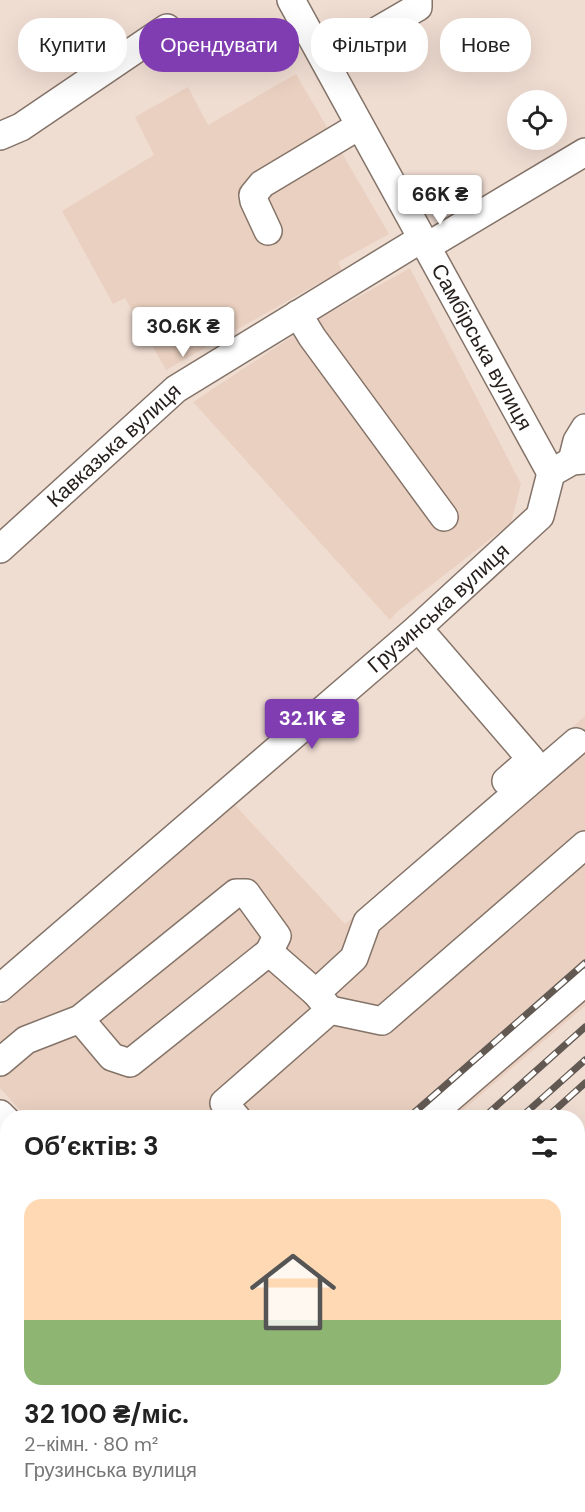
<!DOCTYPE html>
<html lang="uk">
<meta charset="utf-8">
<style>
body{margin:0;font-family:"DM Sans",sans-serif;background:#f2f2f2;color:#222;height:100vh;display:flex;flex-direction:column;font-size:22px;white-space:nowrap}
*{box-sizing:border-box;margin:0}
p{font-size:20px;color:#767676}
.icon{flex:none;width:33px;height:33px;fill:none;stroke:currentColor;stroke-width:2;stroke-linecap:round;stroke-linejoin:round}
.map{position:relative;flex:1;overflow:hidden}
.details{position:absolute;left:0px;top:1110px;width:585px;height:402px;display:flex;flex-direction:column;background:#fff;border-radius:24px 24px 0 0;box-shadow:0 6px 24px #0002}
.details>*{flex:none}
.hud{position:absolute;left:18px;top:18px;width:549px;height:54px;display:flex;gap:12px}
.fabs{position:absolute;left:507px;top:90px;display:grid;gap:12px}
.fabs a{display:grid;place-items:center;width:60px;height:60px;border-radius:50%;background:#fff;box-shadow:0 6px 24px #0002;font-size:30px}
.price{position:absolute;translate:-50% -51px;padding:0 14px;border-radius:6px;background:#fff;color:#222;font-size:20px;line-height:39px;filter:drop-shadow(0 2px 3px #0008)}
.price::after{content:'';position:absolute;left:50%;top:36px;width:18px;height:14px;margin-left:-9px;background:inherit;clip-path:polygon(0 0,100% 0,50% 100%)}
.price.selected{background:#803db2;color:#fff}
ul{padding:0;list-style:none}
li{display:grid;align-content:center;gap:12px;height:318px;padding:0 24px}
li span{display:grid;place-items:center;height:186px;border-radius:18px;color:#555}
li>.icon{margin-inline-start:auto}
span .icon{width:108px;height:108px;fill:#fffc;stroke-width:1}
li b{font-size:26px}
h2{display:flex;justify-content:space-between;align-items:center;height:72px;padding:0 24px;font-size:26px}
.chip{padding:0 21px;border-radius:24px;background:#fff;box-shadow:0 6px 24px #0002;font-size:21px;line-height:54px}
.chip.selected{background:#803db2;color:#fff}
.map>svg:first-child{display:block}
.built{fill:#ead0c0}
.water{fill:#77a8c5}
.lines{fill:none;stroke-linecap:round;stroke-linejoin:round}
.minor-casing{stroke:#847368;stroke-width:30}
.minor{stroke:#fff;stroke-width:27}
.rail-casing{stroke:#635953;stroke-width:7}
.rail{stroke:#fff;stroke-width:4.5;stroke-dasharray:14;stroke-linecap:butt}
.labels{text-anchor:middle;stroke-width:6;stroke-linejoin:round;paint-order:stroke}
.street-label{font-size:21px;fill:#251e1a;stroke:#fff}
</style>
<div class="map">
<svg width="585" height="1512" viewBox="0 0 585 1512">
<rect width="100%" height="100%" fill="#f0ddd2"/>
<!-- built -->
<path class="built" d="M296,74L389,234L338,262L342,270L166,370L125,298L113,304L62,211L154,155L135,117L188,87L208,125Z
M410,268L521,484L511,523L398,611L390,620L193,402L317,320Z
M585,716V1006L455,1117H26L0,1088V1006L234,804L345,924Z"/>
<!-- water -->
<path class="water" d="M500,1504H561V1505L556,1512H496Z"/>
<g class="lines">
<defs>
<g id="minor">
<path id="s1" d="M291,0L551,473"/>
<path d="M325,61L418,7V0"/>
<path d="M0,136L21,127L167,28"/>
<path d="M268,231L254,201L253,195L262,184L359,126"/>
<path d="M426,247L585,152"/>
<path d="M298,314L312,337L444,517"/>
<path d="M572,461L577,441L585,428"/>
<path id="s2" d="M0,549L176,389L421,239"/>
<path d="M418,628L531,759L506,781"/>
<path id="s3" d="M0,988L418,628L540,516L551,473L572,461L585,460"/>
<path d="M316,993L354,958L367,922L576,742"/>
<path d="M330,1010L382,1021L585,845"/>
<path d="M0,1062L26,1040L80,1019L236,893H246L277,936L269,952L130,1063L112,1057L80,1019"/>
<path d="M0,1114L8,1122"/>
<path d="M237,1118L224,1103L330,1010L316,993L269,952"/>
<path d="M427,1118L585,982"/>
<path d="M224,1507L228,1512"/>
<path d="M318,1512L326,1504"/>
<path d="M411,1512L420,1504"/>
</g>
</defs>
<!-- minor casing -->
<use href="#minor" class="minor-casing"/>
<!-- minor -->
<use href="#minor" class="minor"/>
<defs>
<path id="rail" d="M408,1118L585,963
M483,1118L585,1027
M520,1118L585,1060
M546,1118L585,1083
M0,1505L8,1500
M37,1512L46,1504
M72,1512L81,1504
M106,1512L114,1504"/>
</defs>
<!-- rail casing -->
<use href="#rail" class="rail-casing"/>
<!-- rail -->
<use href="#rail" class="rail"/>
</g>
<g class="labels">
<!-- street labels -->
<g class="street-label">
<text dy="7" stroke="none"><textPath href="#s1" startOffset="396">Самбірська вулиця</textPath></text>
<text dy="7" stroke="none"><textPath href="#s2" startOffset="154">Кавказька вулиця</textPath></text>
<text dy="7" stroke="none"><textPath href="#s3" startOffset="580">Грузинська вулиця</textPath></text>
</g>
</g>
</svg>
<div class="fabs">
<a><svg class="icon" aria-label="locate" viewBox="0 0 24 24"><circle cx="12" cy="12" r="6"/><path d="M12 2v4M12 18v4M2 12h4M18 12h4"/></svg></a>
</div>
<b class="price" style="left:440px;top:226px">66K ₴</b>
<b class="price" style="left:183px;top:358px">30.6K ₴</b>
<b class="price selected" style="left:312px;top:750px">32.1K ₴</b>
<div class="hud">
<a class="chip">Купити</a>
<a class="chip selected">Орендувати</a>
<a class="chip">Фільтри</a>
<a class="chip">Нове</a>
</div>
<section class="details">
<h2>Об’єктів: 3<svg class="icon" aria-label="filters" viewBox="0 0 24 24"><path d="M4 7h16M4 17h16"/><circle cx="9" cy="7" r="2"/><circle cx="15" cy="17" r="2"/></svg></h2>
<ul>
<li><span style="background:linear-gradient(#ffd9b3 65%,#8fb573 0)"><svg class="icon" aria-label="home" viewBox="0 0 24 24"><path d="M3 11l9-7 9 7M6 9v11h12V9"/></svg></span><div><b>32 100 ₴/міс.</b><p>2-кімн. · 80 m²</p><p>Грузинська вулиця</p></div></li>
</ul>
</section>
</div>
